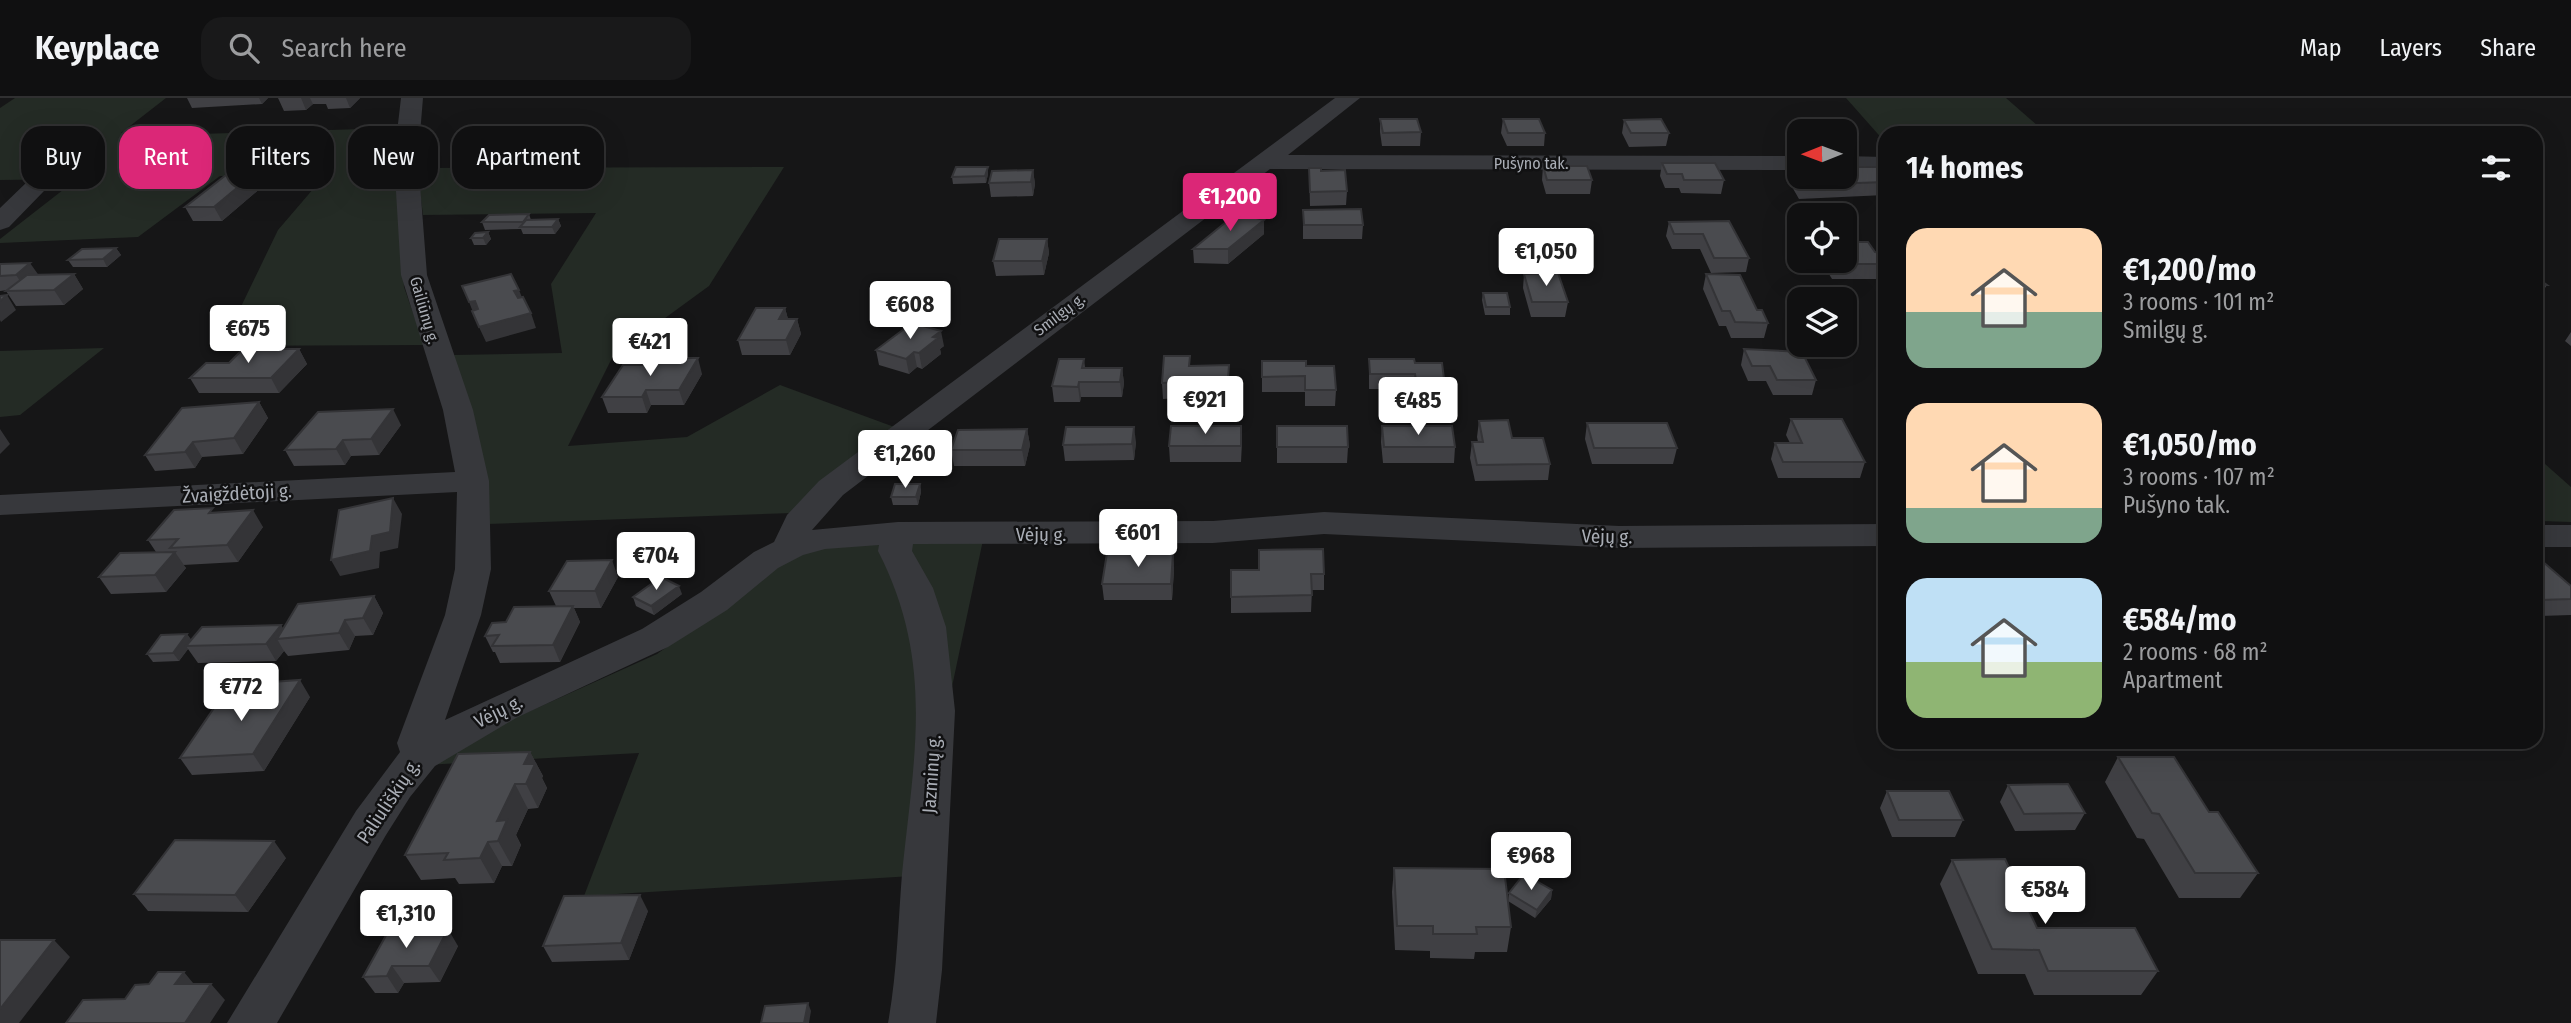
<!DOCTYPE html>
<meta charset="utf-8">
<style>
body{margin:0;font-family:"Fira Sans Condensed",sans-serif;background:#19191a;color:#f1f3f6;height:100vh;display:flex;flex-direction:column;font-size:26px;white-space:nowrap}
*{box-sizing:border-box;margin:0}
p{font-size:23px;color:#9c9d9f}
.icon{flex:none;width:38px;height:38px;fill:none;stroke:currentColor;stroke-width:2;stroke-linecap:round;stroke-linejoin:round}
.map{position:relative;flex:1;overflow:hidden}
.panel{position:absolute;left:1878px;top:28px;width:665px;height:623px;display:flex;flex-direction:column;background:#101011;border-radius:21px;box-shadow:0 7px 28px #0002,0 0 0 2px #303031}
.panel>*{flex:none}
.top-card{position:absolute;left:21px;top:28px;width:665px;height:63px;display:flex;gap:14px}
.needle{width:46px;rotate:269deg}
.buttons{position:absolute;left:1787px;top:21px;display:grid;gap:14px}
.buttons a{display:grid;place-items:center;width:70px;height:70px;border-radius:14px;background:#101011;box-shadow:0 7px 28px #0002,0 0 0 2px #303031;font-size:35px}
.price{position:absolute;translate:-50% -60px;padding:0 16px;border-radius:7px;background:#fff;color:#222;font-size:23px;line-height:46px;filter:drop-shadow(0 2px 4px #0008)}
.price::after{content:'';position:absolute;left:50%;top:42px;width:21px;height:16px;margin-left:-10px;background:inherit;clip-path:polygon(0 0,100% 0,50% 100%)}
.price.active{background:#db2777;color:#fff}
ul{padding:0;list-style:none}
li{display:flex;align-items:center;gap:21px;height:175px;padding:0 28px}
li span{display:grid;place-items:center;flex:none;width:196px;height:140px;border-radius:21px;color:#555}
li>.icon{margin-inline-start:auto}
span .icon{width:84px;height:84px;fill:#fffc;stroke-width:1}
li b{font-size:30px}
h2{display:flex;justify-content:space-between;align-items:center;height:84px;padding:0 28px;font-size:30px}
.pill{padding:0 24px;border-radius:21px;background:#101011;box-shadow:0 7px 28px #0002,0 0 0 2px #303031;font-size:24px;line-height:63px}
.pill.active{background:#db2777;color:#fff}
header{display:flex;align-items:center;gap:42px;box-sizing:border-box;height:98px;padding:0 35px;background:#101011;border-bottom:2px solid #303031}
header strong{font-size:33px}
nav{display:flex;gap:38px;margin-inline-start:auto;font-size:24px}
.search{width:490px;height:63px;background:#19191a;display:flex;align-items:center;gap:18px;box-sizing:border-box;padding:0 24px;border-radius:21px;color:#9c9d9f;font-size:26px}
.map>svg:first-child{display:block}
.green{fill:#242b25}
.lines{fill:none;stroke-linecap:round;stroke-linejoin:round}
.minor{fill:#37383c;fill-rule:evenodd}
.wall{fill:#404044}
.shaded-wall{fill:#343437}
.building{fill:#4a4b4f;stroke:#343437;stroke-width:2}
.labels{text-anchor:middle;stroke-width:5;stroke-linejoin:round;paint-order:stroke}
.far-street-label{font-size:16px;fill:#a9adb5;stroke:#111112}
.street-label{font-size:19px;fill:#a9adb5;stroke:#111112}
</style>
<header>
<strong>Keyplace</strong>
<div class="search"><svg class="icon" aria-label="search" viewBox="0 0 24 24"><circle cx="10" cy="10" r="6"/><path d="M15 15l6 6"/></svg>Search here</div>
<nav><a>Map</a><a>Layers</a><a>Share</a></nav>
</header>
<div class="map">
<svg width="2571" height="925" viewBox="0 0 2571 925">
<rect width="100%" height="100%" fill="#161617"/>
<!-- green -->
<path class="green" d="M15,0H166L121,35L167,37L396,30L404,189L424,247L222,248L278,132L326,76L220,78L138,139L0,145V141L77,81L0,82V10Z
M1846,0H2006L2046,35H1885V44Z
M784,69L709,188L613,258L568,348L687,339L780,287L897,330L793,415L487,426L484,383L454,257L562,255L551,186L596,115L423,117L417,70Z
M104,250L20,317L0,319V253Z
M2536,358L2571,389V424L2536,423Z
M983,442L912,778L584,798L639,655L425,667L437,655L657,556L799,454L847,443Z"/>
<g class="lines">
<!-- minor -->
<path class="minor" d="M401,0H423L418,60L427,177L473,312L489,383L491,471L481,517L445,622L642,531L701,494L754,454L774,444L787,417L819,383L1335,0H1360L1288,57L1799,58V72L1270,71L843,397L812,432L898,424L1213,423L1324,414L1619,428L1885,426V448L1619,450L1324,436L1213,445L913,446L912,453L933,490L946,529L955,613L942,872L936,925H888C897,876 898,826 902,776C914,658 935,564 878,453L879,447L825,451L803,457L778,470L727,512L668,549L516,620L435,668L410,699L386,737L277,925H227L356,713L400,654L397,645L445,517L455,471L457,394L0,417V397L455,374L443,312L401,177L394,60Z
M1844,58L1885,59V73L1844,72Z
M36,81L44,83L48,88L44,93L9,129L0,132V110L28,83Z
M2536,427H2571V449H2536Z"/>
</g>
<!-- wall -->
<path class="wall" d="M187,0H268L262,6L192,10Z
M278,0H360L350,10L328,11L326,6H313L306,12L284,13Z
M1380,21L1421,34L1420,48H1382L1380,34Z
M1503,21L1545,35L1544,48H1507L1501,35Z
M1624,22L1669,35L1666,48L1629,49L1622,35Z
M1662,65L1724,82L1721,96L1681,95L1679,90H1665L1660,78Z
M1543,68L1592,82L1590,96H1546L1542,82Z
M988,69V76L986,85L953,86L952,79Z
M1309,70L1321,73L1347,93L1346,107L1310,108Z
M1033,72L1035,86L1033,98L991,99L989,85Z
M1794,73L1885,78V97L1799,101L1791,87Z
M269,83L222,123H193L185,109Z
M1303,112L1363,127L1362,141H1303Z
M529,116L531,122L558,121L561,128L555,136H523L521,131L485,132L482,124Z
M1264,122V136L1228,166L1194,165L1193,151Z
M1729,123L1749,160L1746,174L1711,175L1700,151H1672L1666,138L1669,124Z
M488,134L491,141L486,147H474L471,140Z
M1047,141L1049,155L1044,177L996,178L993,163Z
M1858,144L1875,154L1885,155V181H1832L1821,163H1844Z
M116,150L121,157L107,169H73L68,162Z
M0,166L38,177L74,176L83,191L64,207L16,208L6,193L8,192L0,193Z
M1524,176L1568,204L1565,219H1531L1523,190Z
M1706,176L1757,212L1768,225L1764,240H1731L1726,228H1719L1703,191Z
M2536,179L2547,187L2537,202H2536Z
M1483,195L1510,209V217H1485L1482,202Z
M785,210L788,221H797L801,236L790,257H742L738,242Z
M2571,234V248L2565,243Z
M944,248L940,251L941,256L922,271L917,269L909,276L879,267L876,252Z
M299,251L307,266L279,295H199L190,280L229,265Z
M1744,251L1816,282L1812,297H1773L1766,283H1748L1741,267Z
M1190,258V268L1229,267V297L1163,301L1162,285Z
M1084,261L1085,270H1122L1124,285L1122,299H1081L1080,304H1054L1052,288Z
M1369,261L1415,265L1445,289L1444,305H1416L1414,291H1369Z
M1262,263L1306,268L1336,292L1335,308H1305V294H1262Z
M656,267L702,276L684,307H651L647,315H608L602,299Z
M259,304L268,320L243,356L202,359L195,370L155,373L145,357Z
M1791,321L1865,364L1860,380H1778L1771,361L1775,345H1790L1786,337Z
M1479,323L1512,340L1550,366L1548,382L1475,383L1470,360L1472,344H1478L1477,339Z
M1587,325L1677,350L1673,366H1592L1585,341Z
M401,327L379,357L351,358L345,367L294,368L285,352Z
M1277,328L1348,349L1347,365H1277Z
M1382,328L1455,349L1454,365H1383L1381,344Z
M1027,331L1030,347L1025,368H954L951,352Z
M1136,344L1134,362L1065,363L1063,347Z
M1242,344L1241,364H1170L1169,348Z
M920,386L921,394L918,407H893L891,399Z
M216,414L263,429L238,464L183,467L186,470L166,494L111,496L99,479L156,454L148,442Z
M1173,455L1174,472L1172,502H1104L1102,486Z
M2536,463L2571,488V517L2536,518Z
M1231,472L1324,476V492H1312L1311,514L1231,515Z
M618,479L601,510H574L580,524L560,564L500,565L495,554H493L485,538L506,524L556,508L549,493Z
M682,496L654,517L636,508L633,499Z
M374,498L383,515L373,537L355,538L349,552L288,558L284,553L276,563L198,565L188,551L179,563L153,564L147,556L187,536L191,542L281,527L283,531Z
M310,599L264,673L192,677L180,660L241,608Z
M530,654L543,678L542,680L547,690L538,710L528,711L516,737L521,747L512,768H502L494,785L459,786L455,780L421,782L405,757Z
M2118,659L2209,714L2258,775L2240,800H2179L2144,741L2137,740L2105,684Z
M2008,687L2085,715L2075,732L2015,733L2000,704Z
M1887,693L1963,722L1955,739H1892L1880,710Z
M286,760L248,814L148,813L134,796Z
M1952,762L2037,830L2158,873L2141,897H2034L2025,876H1978L1940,786Z
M1394,770L1508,803L1509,795L1552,792L1551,801L1535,820L1508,803L1511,829L1507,854H1475L1474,861L1430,860V853L1395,852L1392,794Z
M648,813L629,862L552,864L543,848Z
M389,832L458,848L440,884L404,885L398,895H375L363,879Z"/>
<!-- shaded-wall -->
<path class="shaded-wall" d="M259,0H268L262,6Z
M301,0H310L313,6L306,12Z
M346,0H360L350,10Z
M262,69L269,83L222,123L214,109Z
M988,69V76L986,85L985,78Z
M1033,72L1035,86L1033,98L1031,84Z
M558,121L561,128L555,136L552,129Z
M1264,122V136L1228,166V151Z
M488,134L491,141L486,147L483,140Z
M1047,141L1049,155L1044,177L1042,163Z
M116,150L121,157L107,169L103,161Z
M30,165L40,179L26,192L16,177Z
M74,176L83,191L64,207L54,192Z
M519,192L525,207L520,208L514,193Z
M7,197L16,212L1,224L0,222V203Z
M475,203L481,218L475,219L469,204Z
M785,210L789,225L779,221Z
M531,215L536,230L486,244L479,229Z
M797,221L801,236L790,257L786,242Z
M941,233L944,248L940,251L941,256L922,271L919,255L933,239Z
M299,251L307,266L279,295L271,280Z
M914,254L917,269L909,276L906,261Z
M698,260L702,276L684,307L679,292Z
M1122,270L1124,285L1122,299L1120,284Z
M1079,284L1081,299L1080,304L1078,289Z
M646,292L651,307L647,315L642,299Z
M259,304L268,320L243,356L234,340Z
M393,311L401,327L379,357L371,341Z
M1134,329L1136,344L1134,362L1132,346Z
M0,331L10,346L0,356Z
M1027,331L1030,347L1025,368L1022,352Z
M343,342L351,358L345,367L336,351Z
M193,344L202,359L195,370L185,354Z
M920,386L921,394L918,407L916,399Z
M393,400L402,416L398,450L380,454L379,470L340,478L331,462L372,438Z
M253,412L263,429L238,464L227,447Z
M175,454L186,470L166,494L155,477Z
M1173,455L1174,472L1172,502L1171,486Z
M612,462L618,479L601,510L595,493Z
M679,488L682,496L654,517L651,508Z
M374,498L383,515L373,537L363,520Z
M573,508L580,524L560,564L553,547Z
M345,522L355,538L349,552L339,535Z
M281,527L289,540L277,541L284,553L276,563L266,546Z
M187,536L193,544L186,548L188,551L179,563L173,555Z
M300,582L310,599L264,673L253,656Z
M530,654L543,678L542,680L547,690L538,710L526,686L524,666Z
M515,686L528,711L516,737L521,747L512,768L498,743L497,723Z
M274,743L286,760L248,814L235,797Z
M488,744L502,768L494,785L480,760Z
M1552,792L1551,801L1535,820L1537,812Z
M640,797L648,813L629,862L621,845Z
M448,831L458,848L440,884L429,868Z
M54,842L70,859L19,925H0V911Z
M392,868L404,885L398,895L387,878Z
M184,874L198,891L175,886Z
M211,886L225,902L210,925H185Z
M808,905L811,913L809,925H804Z"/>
<!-- building -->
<path class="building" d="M1380,21H1417L1421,34L1383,35Z
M1503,21H1539L1545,35H1508Z
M1661,21L1669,35H1631L1624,22Z
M1662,65H1715L1724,82H1684L1682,76H1667Z
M1543,68H1587L1592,82H1547Z
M262,69L214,109H185L235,70Z
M956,69H988L985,78L952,79Z
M1844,69H1878L1885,78V84L1803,87L1794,73H1799V79H1844Z
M1309,70H1321V73L1345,72L1347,93L1310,94Z
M1033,72L1031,84L989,85L992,73Z
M1361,111L1363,127H1304L1303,112Z
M1237,115L1264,122L1228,151H1193Z
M529,116L523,124H482L489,117Z
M558,121L552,129H520L526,122Z
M1729,123L1749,160H1714L1703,136H1674L1669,124Z
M488,134L483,140H471L475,135Z
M1844,137H1854L1858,144H1868L1875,154L1885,155V166H1836L1834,163H1844Z
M999,141H1047L1042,163H993Z
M116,150L103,161L68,162L82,151Z
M30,165L16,177L0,178V166Z
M1558,175L1568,204H1532L1524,176Z
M74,176L54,192L6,193L27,177Z
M511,176L519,192L514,193L518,200L523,199L531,215L479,229L472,213L478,211L475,203L469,204L462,188Z
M1706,176L1740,177L1757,212H1762L1768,225L1735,224L1730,213H1722Z
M2536,179L2547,187H2536Z
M1483,195H1507L1510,209H1486Z
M7,197L0,203V198Z
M756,210H785L779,221H797L786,242H738Z
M912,225L941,233L933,239L938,240L919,255L914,254L906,261L876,252Z
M243,251H299L271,280H190L206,265H229Z
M1744,251L1802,254L1816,282H1777L1770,268H1752Z
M1164,258H1190L1189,268L1229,267L1228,281L1162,285Z
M660,260H698L679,292H646L642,299H602L623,267H656Z
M1059,261H1084L1082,270H1122L1120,284H1079L1078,289L1052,288Z
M1369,261H1414L1415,265H1442L1445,289H1417L1415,276H1370Z
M1262,263H1306V268H1334L1336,292H1305V278L1262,279Z
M259,304L234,340L193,344L185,354L145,357L182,310Z
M393,311L371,341L343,342L336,351L285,352L318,314Z
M1791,321H1842L1865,364H1783L1775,345H1802Z
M1508,322L1512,340H1543L1550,366L1477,367L1472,344H1483L1479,323Z
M1587,325H1667L1677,350H1594Z
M1171,328H1241V348H1169Z
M1277,328H1347L1348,349H1277Z
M1382,328H1452L1455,349H1384Z
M1066,329H1134L1132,346L1063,347Z
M1027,331L1022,352H951L958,332Z
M895,386H920L916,399H891Z
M393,400L390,434L372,438L370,453L331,462L339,412Z
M213,410L209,415L253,412L227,447L170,450L178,441L148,442L174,412Z
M1323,451L1324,476H1311L1312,497L1231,499V472H1259V452Z
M175,454L155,477L99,479L120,455Z
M1107,455H1173L1171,486H1102Z
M612,462L595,493H549L567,463Z
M2536,463H2542L2571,488V501L2536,502Z
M661,479L679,488L651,508L633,499Z
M374,498L363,520L345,522L339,535L277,541L298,506Z
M573,508L553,547L492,548L499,537L485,538L492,525L506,524L514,509Z
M281,527L266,546L186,548L202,529Z
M187,536L173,555L147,556L161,537Z
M300,582L253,656L180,660L214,610L241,608L257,585Z
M530,654L524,666H535L526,686H515L497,723L507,722L498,743L488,744L480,760L444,762L448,755L405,757L458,656Z
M2118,659H2174L2209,714H2218L2258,775H2195L2159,716L2152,715Z
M2068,686L2085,715L2024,716L2008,687Z
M1887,693H1949L1963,722H1899Z
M175,742L274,743L235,797L134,796Z
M2005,761L2037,830H2135L2158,873H2048L2039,852L1992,851L1952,762Z
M1394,770L1504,771L1511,829H1476L1477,836H1433V828H1397Z
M1524,776L1552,792L1537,812L1509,795Z
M640,797L621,845L543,848L564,798Z
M448,831L429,868H392L387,878L363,879L389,832Z
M0,842H54L0,911Z
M158,874H184L175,886H211L185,925H66L83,902L125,901L135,887L149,886Z
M808,905L804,925H761L765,908Z"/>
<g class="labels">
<!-- far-street labels -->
<g class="far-street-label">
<text x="1531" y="71">Pušyno tak.</text>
<text transform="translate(425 212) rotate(74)" y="6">Gailiūnų g.</text>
<text transform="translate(1059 216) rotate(-37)" y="6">Smilgų g.</text>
</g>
<!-- street labels -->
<g class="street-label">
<text transform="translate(237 395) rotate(-3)" y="7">Žvaigždėtoji g.</text>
<text x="1041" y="443">Vėjų g.</text>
<text transform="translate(1607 438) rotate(1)" y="7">Vėjų g.</text>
<text transform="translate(498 613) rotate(-26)" y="7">Vėjų g.</text>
<text transform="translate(931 676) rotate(-86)" y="7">Jazminų g.</text>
<text transform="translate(388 703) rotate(-56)" y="7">Paliuliškių g.</text>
</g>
</g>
</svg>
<div class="buttons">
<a><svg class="needle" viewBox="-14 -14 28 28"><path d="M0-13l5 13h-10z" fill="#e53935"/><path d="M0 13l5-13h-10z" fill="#9c9d9f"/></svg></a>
<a><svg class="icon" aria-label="locate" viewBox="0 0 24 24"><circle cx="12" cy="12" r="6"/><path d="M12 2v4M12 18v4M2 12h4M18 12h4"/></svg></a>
<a><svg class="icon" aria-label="layers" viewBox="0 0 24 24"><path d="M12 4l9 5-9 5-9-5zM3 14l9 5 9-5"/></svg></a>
</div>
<b class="price active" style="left:1230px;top:135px">€1,200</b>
<b class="price" style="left:1546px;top:190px">€1,050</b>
<b class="price" style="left:910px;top:243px">€608</b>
<b class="price" style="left:248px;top:267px">€675</b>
<b class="price" style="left:650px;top:280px">€421</b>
<b class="price" style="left:1205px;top:338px">€921</b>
<b class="price" style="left:1418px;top:339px">€485</b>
<b class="price" style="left:905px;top:392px">€1,260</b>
<b class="price" style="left:1138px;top:471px">€601</b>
<b class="price" style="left:656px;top:494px">€704</b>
<b class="price" style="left:241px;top:625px">€772</b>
<b class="price" style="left:1531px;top:794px">€968</b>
<b class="price" style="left:2045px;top:828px">€584</b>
<b class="price" style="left:406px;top:852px">€1,310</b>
<div class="top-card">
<a class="pill">Buy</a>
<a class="pill active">Rent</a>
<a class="pill">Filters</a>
<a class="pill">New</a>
<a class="pill">Apartment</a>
</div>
<section class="panel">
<h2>14 homes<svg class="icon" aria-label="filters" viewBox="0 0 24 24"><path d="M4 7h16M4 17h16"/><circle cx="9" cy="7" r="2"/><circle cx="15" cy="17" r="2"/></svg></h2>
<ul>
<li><span style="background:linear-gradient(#ffd9b3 60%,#7fa58c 0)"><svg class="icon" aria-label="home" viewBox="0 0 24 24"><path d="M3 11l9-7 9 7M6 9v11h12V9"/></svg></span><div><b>€1,200/mo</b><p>3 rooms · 101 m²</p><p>Smilgų g.</p></div></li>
<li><span style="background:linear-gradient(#ffd9b3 75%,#7fa58c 0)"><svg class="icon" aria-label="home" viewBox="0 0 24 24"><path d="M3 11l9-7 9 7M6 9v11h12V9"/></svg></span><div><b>€1,050/mo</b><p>3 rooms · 107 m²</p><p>Pušyno tak.</p></div></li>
<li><span style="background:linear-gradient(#bfe0f5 60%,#8fb573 0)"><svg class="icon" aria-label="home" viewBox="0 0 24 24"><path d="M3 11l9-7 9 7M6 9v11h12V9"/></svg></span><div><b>€584/mo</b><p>2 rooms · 68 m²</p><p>Apartment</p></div></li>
</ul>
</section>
</div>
